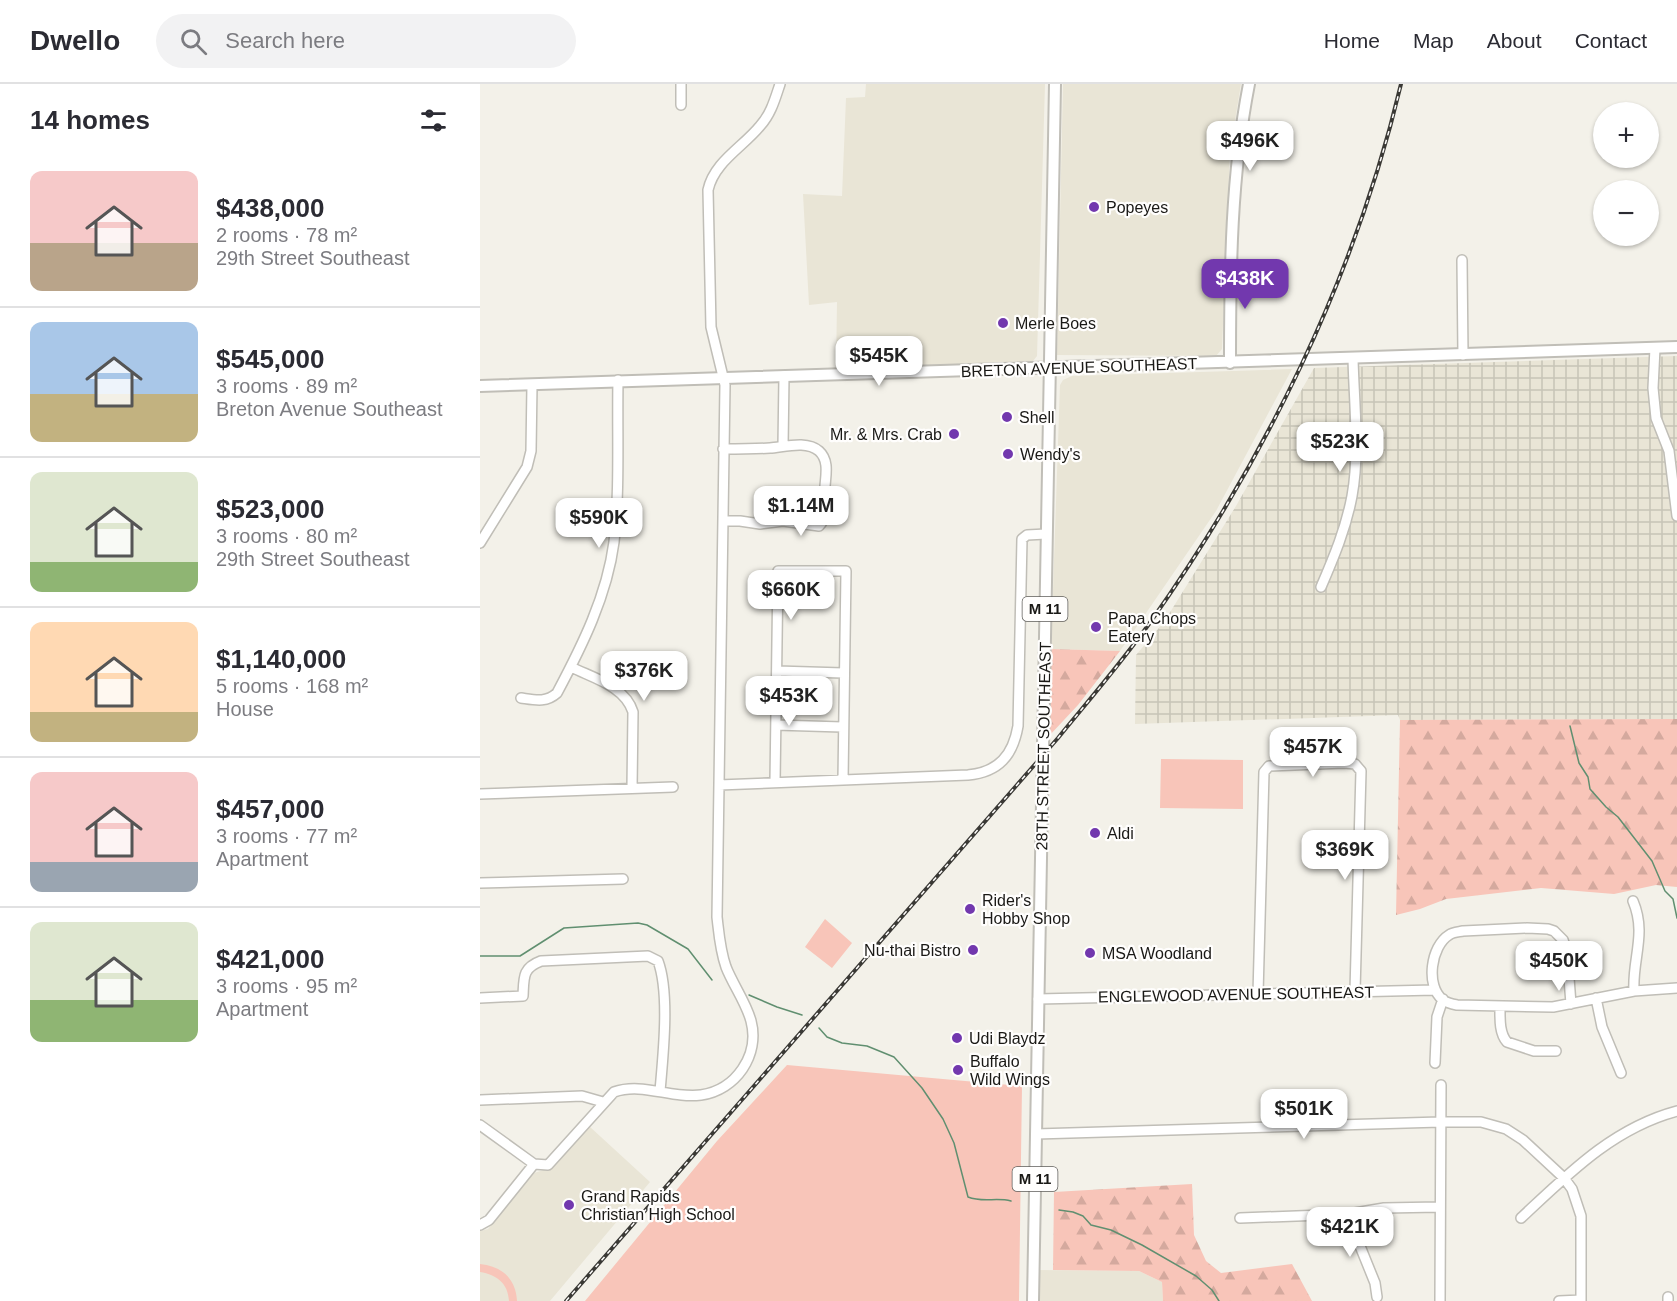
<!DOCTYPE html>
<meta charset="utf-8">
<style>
body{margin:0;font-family:Arial,sans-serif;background:#f2f2f3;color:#2b2b33;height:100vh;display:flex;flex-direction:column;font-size:22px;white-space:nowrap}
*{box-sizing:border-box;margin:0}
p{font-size:20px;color:#7c7c81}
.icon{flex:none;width:33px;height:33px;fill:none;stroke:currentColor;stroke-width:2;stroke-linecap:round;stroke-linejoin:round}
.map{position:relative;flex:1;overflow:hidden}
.panel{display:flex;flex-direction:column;background:#fff;width:480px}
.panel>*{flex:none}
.fabs{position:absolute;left:1113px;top:18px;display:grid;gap:12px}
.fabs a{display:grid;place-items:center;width:66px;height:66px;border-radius:50%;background:#fff;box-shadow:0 2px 4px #0004;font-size:30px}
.price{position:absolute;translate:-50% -51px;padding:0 14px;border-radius:12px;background:#fff;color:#222;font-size:20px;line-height:39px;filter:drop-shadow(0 2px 3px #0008)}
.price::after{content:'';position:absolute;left:50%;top:36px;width:18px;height:14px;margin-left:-9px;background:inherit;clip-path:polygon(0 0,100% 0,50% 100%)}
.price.selected{background:#7238ae;color:#fff}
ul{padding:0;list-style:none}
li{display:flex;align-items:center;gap:18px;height:150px;padding:0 30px}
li+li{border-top:2px solid #e1e1e2}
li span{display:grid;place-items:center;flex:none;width:168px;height:120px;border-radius:12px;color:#555}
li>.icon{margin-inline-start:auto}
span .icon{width:72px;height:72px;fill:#fffc;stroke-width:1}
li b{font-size:26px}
h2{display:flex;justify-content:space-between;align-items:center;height:72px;padding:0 30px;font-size:26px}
header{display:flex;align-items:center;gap:36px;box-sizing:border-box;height:84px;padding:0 30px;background:#fff;border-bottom:2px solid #e1e1e2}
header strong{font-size:28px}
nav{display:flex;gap:33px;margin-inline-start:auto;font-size:21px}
.search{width:420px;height:54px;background:#f2f2f3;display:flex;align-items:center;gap:15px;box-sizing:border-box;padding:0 21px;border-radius:33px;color:#7c7c81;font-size:22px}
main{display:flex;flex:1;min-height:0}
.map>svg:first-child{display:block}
.built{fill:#e9e5d6}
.industrial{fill:url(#industrial-grid)}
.green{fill:#f8c5b9}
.forest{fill:url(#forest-firs)}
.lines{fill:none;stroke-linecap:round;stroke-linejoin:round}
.stream{stroke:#608f70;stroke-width:1.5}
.minor-casing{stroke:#c0beb7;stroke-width:12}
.major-casing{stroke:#c0beb7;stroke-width:14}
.minor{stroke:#fff;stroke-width:9}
.major{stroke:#fff;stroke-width:10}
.rail-casing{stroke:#3a3935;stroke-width:4}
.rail{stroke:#fffefd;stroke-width:1.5;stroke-dasharray:4.5;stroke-linecap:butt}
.poi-dot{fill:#7238ae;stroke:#fffefd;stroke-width:2}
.labels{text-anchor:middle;stroke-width:4.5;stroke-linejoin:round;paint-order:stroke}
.shield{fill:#fffefd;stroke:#5f5e5b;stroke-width:1.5}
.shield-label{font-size:15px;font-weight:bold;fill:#1a1916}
.poi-label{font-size:16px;fill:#1a1916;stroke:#fffefd;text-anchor:start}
.street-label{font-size:16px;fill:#1a1916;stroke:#fffefd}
</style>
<header>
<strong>Dwello</strong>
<div class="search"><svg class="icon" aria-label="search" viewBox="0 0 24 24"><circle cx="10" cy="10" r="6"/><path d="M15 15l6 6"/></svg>Search here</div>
<nav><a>Home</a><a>Map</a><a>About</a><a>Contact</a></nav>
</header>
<main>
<section class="panel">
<h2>14 homes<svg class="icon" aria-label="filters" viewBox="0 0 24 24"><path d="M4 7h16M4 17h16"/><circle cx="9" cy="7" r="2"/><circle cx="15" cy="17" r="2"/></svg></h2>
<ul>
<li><span style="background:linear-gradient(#f6c9c9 60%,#b9a48a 0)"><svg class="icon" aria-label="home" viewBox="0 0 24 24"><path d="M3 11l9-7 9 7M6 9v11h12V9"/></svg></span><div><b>$438,000</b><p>2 rooms · 78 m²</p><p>29th Street Southeast</p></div></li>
<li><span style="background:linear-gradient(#a9c7e8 60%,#c2b280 0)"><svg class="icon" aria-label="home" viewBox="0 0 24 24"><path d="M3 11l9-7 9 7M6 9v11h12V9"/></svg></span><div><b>$545,000</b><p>3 rooms · 89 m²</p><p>Breton Avenue Southeast</p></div></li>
<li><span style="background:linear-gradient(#dfe7d0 75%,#8fb573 0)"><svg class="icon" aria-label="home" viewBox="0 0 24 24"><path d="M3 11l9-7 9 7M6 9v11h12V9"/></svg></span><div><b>$523,000</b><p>3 rooms · 80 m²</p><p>29th Street Southeast</p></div></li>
<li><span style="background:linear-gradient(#ffd9b3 75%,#c2b280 0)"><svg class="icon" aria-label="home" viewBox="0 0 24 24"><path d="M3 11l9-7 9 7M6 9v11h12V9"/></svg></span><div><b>$1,140,000</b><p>5 rooms · 168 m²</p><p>House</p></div></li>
<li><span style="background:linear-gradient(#f6c9c9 75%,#9aa5b1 0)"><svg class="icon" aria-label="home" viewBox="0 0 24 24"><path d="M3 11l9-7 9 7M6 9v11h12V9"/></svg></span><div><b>$457,000</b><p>3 rooms · 77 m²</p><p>Apartment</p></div></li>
<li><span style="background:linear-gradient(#dfe7d0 65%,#8fb573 0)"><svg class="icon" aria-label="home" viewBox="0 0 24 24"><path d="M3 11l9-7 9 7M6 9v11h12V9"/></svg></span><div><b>$421,000</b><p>3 rooms · 95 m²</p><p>Apartment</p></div></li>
</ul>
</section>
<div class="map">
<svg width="1197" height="1217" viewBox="0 0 1197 1217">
<defs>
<pattern id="industrial-grid" width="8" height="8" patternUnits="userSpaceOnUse" patternTransform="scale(1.5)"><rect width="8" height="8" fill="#e9e5d6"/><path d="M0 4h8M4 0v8" fill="none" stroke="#c7c4b7"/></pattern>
<pattern id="forest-firs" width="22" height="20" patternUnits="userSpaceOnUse" patternTransform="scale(1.5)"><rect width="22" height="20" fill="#f8c5b9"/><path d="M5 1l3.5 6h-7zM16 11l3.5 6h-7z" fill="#d4a99e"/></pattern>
</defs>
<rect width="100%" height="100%" fill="#f3f1e9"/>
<!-- built -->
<path class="built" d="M386,0H565L557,272L553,277L356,285L357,218L329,221L323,110L362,112L366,14L385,13Z
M583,0H761L750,67L742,265L736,272L577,271Z
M812,285L736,427L640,567L571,565L580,301L583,296L592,292Z
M109,1042L170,1098L70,1217H0V1147L8,1145L54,1089L74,1083Z
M557,1186L659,1187L682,1198L683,1217H556Z"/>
<!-- industrial -->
<path class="industrial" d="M1197,272V635L920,636L918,631L655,640L656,571L684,538L756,422L834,284Z"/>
<!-- green -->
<path class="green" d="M681,675L763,676V725L680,724Z
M345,835L372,859L352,884L325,863Z
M307,981L542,1002L539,1217H105L237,1057Z
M0,1180C22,1182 36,1195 37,1217H29C28,1199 17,1191 0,1188Z"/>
<!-- forest -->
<path class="forest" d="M571,565L640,567L598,621L569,652Z
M1197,635V803L1176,801L1134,810L1061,804L966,815L940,825L916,831L920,636Z
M712,1100L714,1151L726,1177L741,1189L812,1180L832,1217H683L682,1198L659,1187L573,1186L574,1108Z"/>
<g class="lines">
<!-- stream -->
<path class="stream" d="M1090,642L1099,679L1108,693L1110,705L1126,723L1138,733L1172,777L1185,807L1193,815L1197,834
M0,872H40L84,844L158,839L167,841L208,865L232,896
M269,911L297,923L322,931
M339,944L347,953L362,959L387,962L414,973L442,1004L463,1035L474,1059L488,1113C503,1119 516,1113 531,1117
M579,1126L593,1128L603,1132L611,1141L631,1146L662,1161L716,1192L732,1206L739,1217"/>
<defs>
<path id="minor" d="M201,0V21
M982,176L983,271
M1175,264L1173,304L1176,334L1189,367L1197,432
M303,362L304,292
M243,437H260L280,440L303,437L339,442C349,432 345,415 345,402C346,390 349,376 339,367C327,356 304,363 290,364C274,365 259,365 243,365
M0,459L47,383L51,367L52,301
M841,503C854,473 866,444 872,412C880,368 874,319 873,274
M91,583C113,594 145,602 153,628L152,704
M297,587L363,589
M41,614C55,616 66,619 77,609C102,562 127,512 134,458C140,406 137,349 138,296
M296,641L362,643
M295,698L298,487H366L363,696
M239,701L488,691C519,688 533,671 538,642L542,455L547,451L566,450
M0,710L193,703
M0,799L143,795
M1153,817C1167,850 1152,875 1154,907
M778,910L784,688L789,682L864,679L875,680L881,687L875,907
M0,914L43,912C44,894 42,884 61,877L168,872L178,877C190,909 183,972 180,1007
M1116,914L1122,943L1141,989
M558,915L955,906
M1091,920L1087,868L1083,856L1074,847L1068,845L1047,844L983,847C978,848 973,848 969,851C951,862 945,902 963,916C967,919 972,920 977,921L1073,923L1154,907L1197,904
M1020,922C1020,934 1019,949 1027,958L1054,967H1076
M955,979L957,933L963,915
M0,1016L102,1012L123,1018
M0,1041L54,1080L68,1081L134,1008C163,998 191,1015 221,1011C256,1006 280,971 271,937C266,918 253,901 246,883C240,866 239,850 237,833L245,301L231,243L228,106C234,78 263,63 280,42C291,30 295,15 300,0
M556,1050L960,1038H1001L1026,1045L1043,1056L1084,1094L1092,1105L1101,1132V1217
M876,1129L880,1162L895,1199L897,1213
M760,1134L869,1130L904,1124L959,1123
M1041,1134C1088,1090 1133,1044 1197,1027
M0,1141L9,1136L54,1080
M960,1217L961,1001
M1079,1217L1101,1216
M1188,1217V1213"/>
<path id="major" d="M750,279C750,185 751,92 769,0
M0,302L1197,263
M553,1217L575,0"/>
</defs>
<!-- minor casing -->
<use href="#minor" class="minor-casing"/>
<!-- major casing -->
<use href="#major" class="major-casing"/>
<!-- minor -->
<use href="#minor" class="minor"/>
<!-- major -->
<use href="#major" class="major"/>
<defs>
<path id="rail" d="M86,1217L578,654C609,616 641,579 669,540C784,378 875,194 921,0"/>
</defs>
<!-- rail casing -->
<use href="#rail" class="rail-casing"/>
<!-- rail -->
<use href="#rail" class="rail"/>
</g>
<!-- markers -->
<g class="poi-dot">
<circle cx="614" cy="123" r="6"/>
<circle cx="523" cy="239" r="6"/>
<circle cx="527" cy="333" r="6"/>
<circle cx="474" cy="350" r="6"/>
<circle cx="528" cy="370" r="6"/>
<circle cx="616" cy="543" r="6"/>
<circle cx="615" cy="749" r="6"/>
<circle cx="490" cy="825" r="6"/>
<circle cx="493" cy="866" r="6"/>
<circle cx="610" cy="869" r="6"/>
<circle cx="477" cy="954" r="6"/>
<circle cx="478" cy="986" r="6"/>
<circle cx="89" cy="1121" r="6"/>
</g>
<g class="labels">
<!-- shield labels -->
<g class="shield">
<rect x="542.5" y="513" width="45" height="24" rx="4.5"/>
<rect x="532.5" y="1083" width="45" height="24" rx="4.5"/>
</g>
<g class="shield-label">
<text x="565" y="530">M 11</text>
<text x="555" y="1100">M 11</text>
</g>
<!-- poi labels -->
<g class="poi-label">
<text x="626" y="129">Popeyes</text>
<text x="535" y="245">Merle Boes</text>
<text x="539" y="339">Shell</text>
<text x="462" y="356" text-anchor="end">Mr. &amp; Mrs. Crab</text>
<text x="540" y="376">Wendy's</text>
<text x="628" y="540">Papa Chops<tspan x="628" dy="18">Eatery</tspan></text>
<text x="627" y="755">Aldi</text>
<text x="502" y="822">Rider's<tspan x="502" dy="18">Hobby Shop</tspan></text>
<text x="481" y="872" text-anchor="end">Nu-thai Bistro</text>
<text x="622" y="875">MSA Woodland</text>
<text x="489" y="960">Udi Blaydz</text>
<text x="490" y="983">Buffalo<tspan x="490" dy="18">Wild Wings</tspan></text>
<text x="101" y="1118">Grand Rapids<tspan x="101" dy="18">Christian High School</tspan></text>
</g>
<!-- street labels -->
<g class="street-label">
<text transform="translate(599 283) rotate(-2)" y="6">BRETON AVENUE SOUTHEAST</text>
<text transform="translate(563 662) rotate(-89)" y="6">28TH STREET SOUTHEAST</text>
<text transform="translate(756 910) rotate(-1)" y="6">ENGLEWOOD AVENUE SOUTHEAST</text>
</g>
</g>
</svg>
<div class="fabs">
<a>+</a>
<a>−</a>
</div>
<b class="price" style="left:770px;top:88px">$496K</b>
<b class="price selected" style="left:765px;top:226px">$438K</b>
<b class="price" style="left:399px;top:303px">$545K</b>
<b class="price" style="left:860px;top:389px">$523K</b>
<b class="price" style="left:321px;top:453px">$1.14M</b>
<b class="price" style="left:119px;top:465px">$590K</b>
<b class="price" style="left:311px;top:537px">$660K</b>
<b class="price" style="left:164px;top:618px">$376K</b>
<b class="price" style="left:309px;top:643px">$453K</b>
<b class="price" style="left:833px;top:694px">$457K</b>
<b class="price" style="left:865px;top:797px">$369K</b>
<b class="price" style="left:1079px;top:908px">$450K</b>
<b class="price" style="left:824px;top:1056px">$501K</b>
<b class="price" style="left:870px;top:1174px">$421K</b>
</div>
</main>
